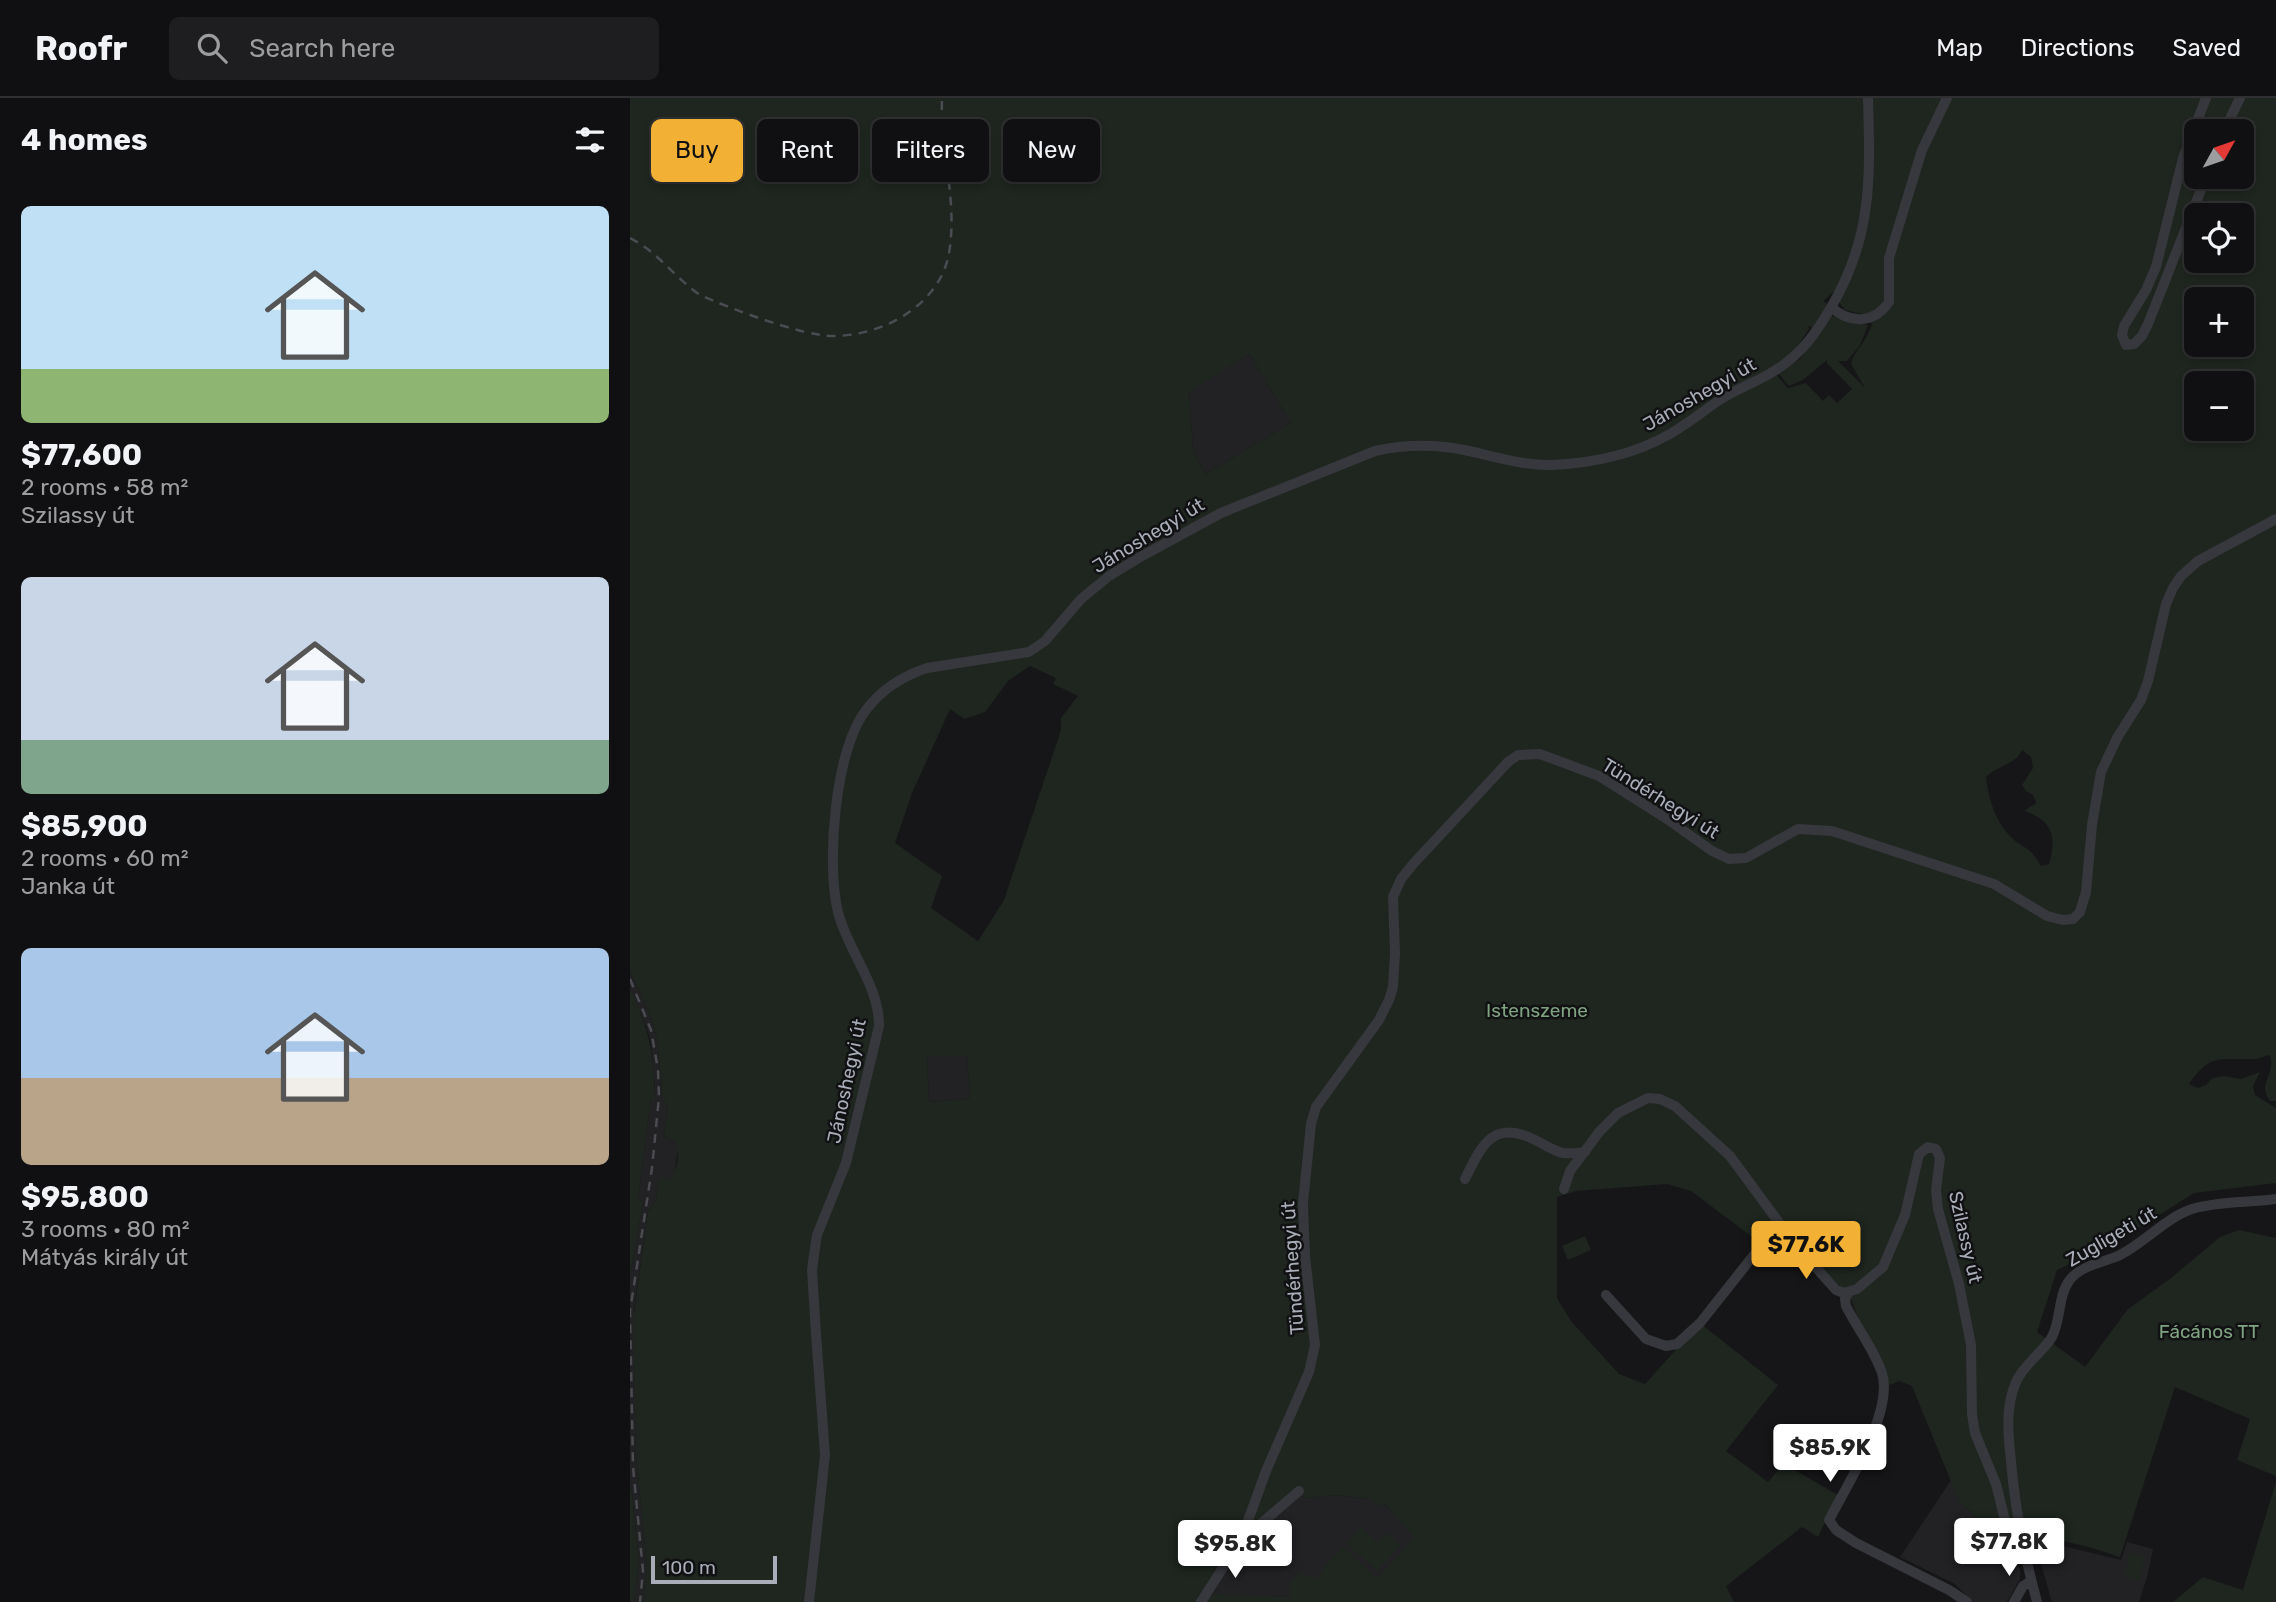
<!DOCTYPE html>
<meta charset="utf-8">
<style>
body{margin:0;font-family:Rubik,sans-serif;background:#1e1e20;color:#f1f3f6;height:100vh;display:flex;flex-direction:column;font-size:26px;white-space:nowrap}
*{box-sizing:border-box;margin:0}
p{font-size:23px;color:#9c9d9f}
.icon{flex:none;width:38px;height:38px;fill:none;stroke:currentColor;stroke-width:2;stroke-linecap:round;stroke-linejoin:round}
.map{position:relative;flex:1;overflow:hidden}
.drawer{display:flex;flex-direction:column;background:#101012;width:630px}
.drawer>*{flex:none}
.hud{position:absolute;left:21px;top:21px;width:665px;height:63px;display:flex;gap:14px}
.needle{width:46px;rotate:50deg}
.buttons{position:absolute;left:1554px;top:21px;display:grid;gap:14px}
.buttons a{display:grid;place-items:center;width:70px;height:70px;border-radius:10px;background:#101012;box-shadow:0 4px 10px #0003,0 0 0 2px #303032;font-size:35px}
.scale{position:absolute;left:21px;bottom:18px;width:126px;box-sizing:border-box;padding-left:7px;border:4px solid #a8adb8;border-top:0;font-size:19px;line-height:24px;white-space:nowrap;color:#a8adb8;-webkit-text-stroke:5px #111113;paint-order:stroke}
.price{position:absolute;translate:-50% -60px;padding:0 16px;border-radius:7px;background:#fff;color:#222;font-size:23px;line-height:46px;filter:drop-shadow(0 2px 4px #0008)}
.price::after{content:'';position:absolute;left:50%;top:42px;width:21px;height:16px;margin-left:-10px;background:inherit;clip-path:polygon(0 0,100% 0,50% 100%)}
.price.active{background:#f2b134;color:#111}
ul{padding:0;list-style:none}
li{display:grid;align-content:center;gap:14px;height:371px;padding:0 21px}
li span{display:grid;place-items:center;height:217px;border-radius:10px;color:#555}
li>.icon{margin-inline-start:auto}
span .icon{width:126px;height:126px;fill:#fffc;stroke-width:1}
li b{font-size:30px}
h2{display:flex;justify-content:space-between;align-items:center;height:84px;padding:0 21px;font-size:30px}
.chip{padding:0 24px;border-radius:10px;background:#101012;box-shadow:0 4px 10px #0003,0 0 0 2px #303032;font-size:24px;line-height:63px}
.chip.active{background:#f2b134;color:#111}
header{display:flex;align-items:center;gap:42px;box-sizing:border-box;height:98px;padding:0 35px;background:#101012;border-bottom:2px solid #303032}
header strong{font-size:33px}
nav{display:flex;gap:38px;margin-inline-start:auto;font-size:24px}
.search{width:490px;height:63px;background:#1e1e20;display:flex;align-items:center;gap:18px;box-sizing:border-box;padding:0 24px;border-radius:10px;color:#9c9d9f;font-size:26px}
main{display:flex;flex:1;min-height:0}
.map>svg:first-child{display:block}
.built{fill:#222225}
.green{fill:#1e261f;fill-rule:evenodd}
.lines{fill:none;stroke-linecap:round;stroke-linejoin:round}
.minor{stroke:#37383d;stroke-width:10}
.rail{stroke:#4a4c52;stroke-width:2.5;stroke-dasharray:9 7;stroke-linecap:butt}
.labels{text-anchor:middle;stroke-width:5;stroke-linejoin:round;paint-order:stroke}
.street-label{font-size:19px;fill:#a8adb8;stroke:#111113}
.park-label{font-size:19px;fill:#7fa381;stroke:#111113}
</style>
<header>
<strong>Roofr</strong>
<div class="search"><svg class="icon" aria-label="search" viewBox="0 0 24 24"><circle cx="10" cy="10" r="6"/><path d="M15 15l6 6"/></svg>Search here</div>
<nav><a>Map</a><a>Directions</a><a>Saved</a></nav>
</header>
<main>
<section class="drawer">
<h2>4 homes<svg class="icon" aria-label="filters" viewBox="0 0 24 24"><path d="M4 7h16M4 17h16"/><circle cx="9" cy="7" r="2"/><circle cx="15" cy="17" r="2"/></svg></h2>
<ul>
<li><span style="background:linear-gradient(#bfe0f5 75%,#8fb573 0)"><svg class="icon" aria-label="home" viewBox="0 0 24 24"><path d="M3 11l9-7 9 7M6 9v11h12V9"/></svg></span><div><b>$77,600</b><p>2 rooms · 58 m²</p><p>Szilassy út</p></div></li>
<li><span style="background:linear-gradient(#c9d6e8 75%,#7fa58c 0)"><svg class="icon" aria-label="home" viewBox="0 0 24 24"><path d="M3 11l9-7 9 7M6 9v11h12V9"/></svg></span><div><b>$85,900</b><p>2 rooms · 60 m²</p><p>Janka út</p></div></li>
<li><span style="background:linear-gradient(#a9c7e8 60%,#b9a48a 0)"><svg class="icon" aria-label="home" viewBox="0 0 24 24"><path d="M3 11l9-7 9 7M6 9v11h12V9"/></svg></span><div><b>$95,800</b><p>3 rooms · 80 m²</p><p>Mátyás király út</p></div></li>
</ul>
</section>
<div class="map">
<svg width="1646" height="1504" viewBox="0 0 1646 1504">
<rect width="100%" height="100%" fill="#161618"/>
<!-- built -->
<path class="built" d="M619,256L661,325L575,376L563,351L559,293Z
M0,874L21,919L27,940L32,995L38,1010L34,1039L44,1043L48,1051L44,1076L38,1081H28L26,1102L18,1114L4,1211L6,1357L17,1469L13,1504H4L9,1463L0,1377V1180L13,1104L8,1101L21,1000L24,1001L25,990L21,945L17,930L0,889Z
M337,957L340,1001L299,1004L297,958Z
M1321,1382L1329,1403L1371,1443L1390,1470V1481L1377,1504H1343L1325,1486L1270,1459Z
M704,1397L742,1401L755,1406L785,1440L747,1480L661,1499L582,1497L614,1447L670,1398L677,1400Z
M1404,1441L1491,1462L1497,1444L1523,1451L1517,1479L1509,1504H1422Z"/>
<!-- green -->
<path class="green" d="M0,0H1646V1003H1640C1626,984 1646,980 1640,957C1634,958 1629,961 1623,961C1590,962 1580,955 1559,986L1568,990L1576,987L1583,980L1594,978L1611,981L1630,974L1623,988L1625,997L1646,1010V1085L1564,1095L1488,1143L1427,1172L1407,1234L1455,1269L1498,1211L1541,1180L1590,1139L1609,1132L1646,1140V1378L1607,1362L1620,1321L1545,1289L1490,1459L1459,1449L1396,1435L1371,1443L1329,1403L1282,1288L1269,1283L1255,1289L1219,1196L1155,1141L1142,1140L1140,1136L1133,1139L1134,1143L1130,1145L1061,1093L1037,1086L946,1093L927,1099V1200L941,1223L989,1276L1015,1286L1070,1225L1148,1287L1096,1353L1138,1384L1154,1366L1208,1397L1188,1439L1172,1429L1096,1488L1104,1504H13L17,1469L6,1357L3,1222L18,1114L26,1102L28,1080L38,1081C48,1074 51,1052 44,1043L34,1039L38,1010L32,996L27,940L21,919L0,874ZM1566,33H1612V79H1566ZM1566,117H1612V163H1566ZM1203,194L1210,198V206L1215,212L1236,217L1242,226C1237,244 1225,251 1221,266L1235,290L1208,263H1217L1230,247L1238,227L1201,218L1170,261L1148,275L1159,288L1173,282L1197,262V265L1222,291L1207,305L1199,297L1193,303L1176,285L1158,290L1141,271L1165,252L1179,231L1178,228L1183,230L1199,207L1193,203ZM1566,201H1612V247H1566ZM619,256L661,325L575,376L563,351L559,294ZM1566,285H1612V331H1566ZM400,568L426,580L423,586L448,598L431,620V632L374,802L348,843L301,810L312,778L265,745L282,695L320,611L334,621L355,614L378,583ZM1392,652L1401,659L1403,670L1392,687L1396,693L1403,697L1406,705L1394,713C1423,722 1427,740 1419,766L1411,768C1408,764 1405,758 1401,754C1396,749 1388,746 1383,741C1365,723 1359,703 1356,679C1368,667 1385,667 1392,652ZM297,958H337L340,1001L299,1004ZM704,1397L742,1401L748,1408L755,1406L784,1440L747,1480L713,1449L684,1481L670,1474L659,1485L660,1499L582,1496L614,1447L670,1398L677,1400Z
M0,889C19,931 24,955 25,1001H21L8,1101L13,1104L0,1180Z
M955,1138L961,1152L938,1162L932,1148Z
M0,1377L9,1463L4,1504H0Z
M1646,1384V1504H1543L1573,1479L1613,1492Z
M731,1429L748,1444L757,1435L771,1447L747,1473L716,1445Z
M1500,1454L1515,1458L1509,1483L1494,1479Z"/>
<g class="lines">
<!-- minor -->
<path class="minor" d="M1576,0L1553,60L1526,169L1516,192L1494,228L1492,237L1496,247L1504,246L1512,238L1518,226L1576,79
M1594,33L1610,0
M1201,209C1220,226 1244,226 1259,204V160L1292,52L1317,0
M835,1081C851,1049 862,1021 903,1041C912,1045 923,1053 933,1055C940,1056 948,1055 955,1054
M934,1091L940,1073L970,1033L988,1015L1018,1000L1030,1001L1045,1008L1100,1058L1164,1145L1206,1192L1214,1195L1227,1191L1253,1169L1275,1117L1289,1056L1298,1049L1306,1051L1310,1060L1306,1092L1308,1111L1329,1186L1341,1247L1342,1316L1345,1335L1366,1386L1377,1430L1391,1441
M1218,1195L1215,1201L1216,1208C1227,1230 1244,1251 1252,1275C1264,1314 1217,1387 1199,1422L1206,1432L1226,1445L1319,1492L1337,1504
M976,1197L1016,1241L1036,1248L1047,1246L1070,1225L1131,1148L1139,1144L1164,1145
M613,1441L669,1393
M179,1504L195,1357L186,1236L182,1172L184,1157L187,1137L216,1065L249,928C249,886 218,854 208,814C196,766 205,651 236,612C251,592 273,578 297,570L399,554L415,543L451,501L479,478L512,458L591,415L745,353C777,346 807,346 839,353C867,359 894,368 923,367C962,365 1005,356 1040,336C1057,326 1072,314 1088,303C1110,288 1137,281 1157,264C1178,248 1190,228 1203,206C1243,136 1240,78 1238,0
M571,1504L611,1442L636,1373L679,1274L685,1247L675,1158L673,1105L681,1026L686,1009L749,922L759,902L763,889L765,855L763,799L771,781L784,765L878,664L888,657L910,656L969,678L1037,721L1082,753L1099,761L1116,760L1168,731L1202,733L1364,786L1417,818L1433,822L1443,821L1450,814L1456,794L1462,727L1471,674L1487,640L1511,602L1518,583L1536,506L1543,490L1551,478L1568,463L1646,421
M1384,1504L1393,1488L1401,1483
M1407,1504C1394,1456 1385,1413 1381,1363C1378,1336 1375,1310 1386,1284C1394,1266 1412,1255 1422,1239C1431,1222 1428,1198 1439,1183C1450,1167 1473,1165 1490,1157C1514,1145 1537,1119 1562,1111C1589,1103 1618,1105 1646,1101"/>
<!-- rail -->
<path class="rail" d="M0,140C28,154 44,179 70,197C99,210 172,238 203,238C253,238 310,207 319,155C328,103 310,52 312,0
M0,881L21,932L28,972L29,999L22,1070L0,1213L3,1369L13,1473L10,1504"/>
</g>
<g class="labels">
<!-- street labels -->
<g class="street-label">
<text transform="translate(1069 296) rotate(-30)" y="7">Jánoshegyi út</text>
<text transform="translate(518 437) rotate(-31)" y="7">Jánoshegyi út</text>
<text transform="translate(1031 700) rotate(32)" y="7">Tündérhegyi út</text>
<text transform="translate(216 983) rotate(-78)" y="7">Jánoshegyi út</text>
<text transform="translate(1481 1138) rotate(-30)" y="7">Zugligeti út</text>
<text transform="translate(1336 1139) rotate(77)" y="7">Szilassy út</text>
<text transform="translate(662 1170) rotate(-94)" y="7">Tündérhegyi út</text>
</g>
<!-- park labels -->
<g class="park-label">
<text x="907" y="919">Istenszeme</text>
<text x="1579" y="1240">Fácános TT</text>
</g>
</g>
</svg>
<div class="buttons">
<a><svg class="needle" viewBox="-14 -14 28 28"><path d="M0-13l5 13h-10z" fill="#e53935"/><path d="M0 13l5-13h-10z" fill="#9c9d9f"/></svg></a>
<a><svg class="icon" aria-label="locate" viewBox="0 0 24 24"><circle cx="12" cy="12" r="6"/><path d="M12 2v4M12 18v4M2 12h4M18 12h4"/></svg></a>
<a>+</a>
<a>−</a>
</div>
<div class="scale">100 m</div>
<b class="price active" style="left:1176px;top:1183px">$77.6K</b>
<b class="price" style="left:1200px;top:1386px">$85.9K</b>
<b class="price" style="left:1379px;top:1480px">$77.8K</b>
<b class="price" style="left:605px;top:1482px">$95.8K</b>
<div class="hud">
<a class="chip active">Buy</a>
<a class="chip">Rent</a>
<a class="chip">Filters</a>
<a class="chip">New</a>
</div>
</div>
</main>
